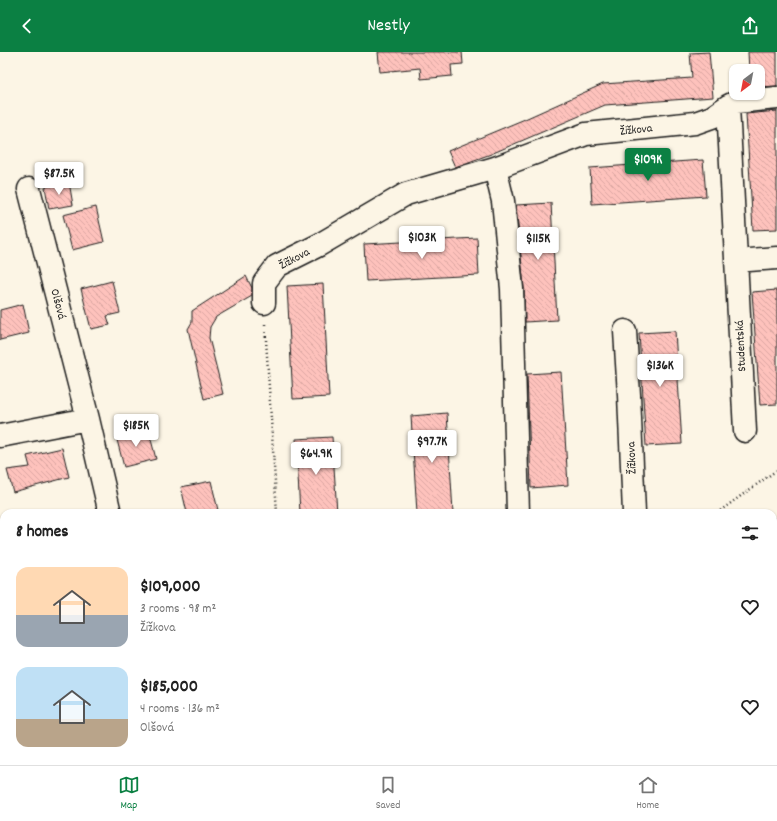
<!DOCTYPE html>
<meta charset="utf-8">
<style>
body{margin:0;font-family:Dekko,sans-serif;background:#f6f6f6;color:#222;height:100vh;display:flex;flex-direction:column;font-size:15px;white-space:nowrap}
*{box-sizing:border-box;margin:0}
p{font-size:13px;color:#767676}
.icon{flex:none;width:22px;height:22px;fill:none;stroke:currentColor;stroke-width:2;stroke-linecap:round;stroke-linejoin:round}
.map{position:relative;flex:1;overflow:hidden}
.side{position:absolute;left:0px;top:457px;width:777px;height:256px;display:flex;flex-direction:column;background:#fff;border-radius:12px 12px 0 0;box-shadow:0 1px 3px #0004}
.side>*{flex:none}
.needle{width:26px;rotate:212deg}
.controls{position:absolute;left:729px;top:12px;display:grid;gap:8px}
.controls a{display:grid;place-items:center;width:36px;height:36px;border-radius:8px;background:#fff;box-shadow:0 1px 3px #0004;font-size:20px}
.price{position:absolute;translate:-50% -34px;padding:0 9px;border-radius:4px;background:#fff;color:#222;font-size:13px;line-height:26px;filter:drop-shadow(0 1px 2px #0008)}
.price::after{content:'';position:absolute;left:50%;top:24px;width:12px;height:9px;margin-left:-6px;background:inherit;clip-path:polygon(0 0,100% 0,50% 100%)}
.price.active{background:#0b8043;color:#fff}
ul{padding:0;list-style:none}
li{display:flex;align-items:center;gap:12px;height:100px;padding:0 16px}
li span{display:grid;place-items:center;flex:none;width:112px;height:80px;border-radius:12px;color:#555}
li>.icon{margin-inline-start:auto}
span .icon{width:48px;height:48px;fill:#fffc;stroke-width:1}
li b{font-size:17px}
h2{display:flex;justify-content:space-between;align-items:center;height:48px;padding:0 16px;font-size:17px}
header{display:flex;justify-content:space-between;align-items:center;height:52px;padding:0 16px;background:#0b8043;color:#fff;font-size:18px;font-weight:600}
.menu{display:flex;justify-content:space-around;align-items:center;height:56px;border-top:1px solid #e0e0e0;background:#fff;font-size:11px;color:#767676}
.menu a{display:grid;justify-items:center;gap:2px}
.menu .active{color:#0b8043}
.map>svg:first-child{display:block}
.building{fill:url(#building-back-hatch);stroke:#1c1c1c}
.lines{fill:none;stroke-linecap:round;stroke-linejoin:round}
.street-casing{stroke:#1c1c1c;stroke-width:25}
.secondary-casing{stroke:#1c1c1c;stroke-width:25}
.path{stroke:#1c1c1c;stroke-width:2.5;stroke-dasharray:1 3;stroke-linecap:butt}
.street{stroke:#fcf5e5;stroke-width:22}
.secondary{stroke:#fcf5e5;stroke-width:22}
.labels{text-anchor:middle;stroke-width:3;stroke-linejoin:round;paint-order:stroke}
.street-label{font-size:12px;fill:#1c1c1c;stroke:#fcf5e5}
</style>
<header><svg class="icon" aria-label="back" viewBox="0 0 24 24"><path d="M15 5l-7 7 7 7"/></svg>Nestly<svg class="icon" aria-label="share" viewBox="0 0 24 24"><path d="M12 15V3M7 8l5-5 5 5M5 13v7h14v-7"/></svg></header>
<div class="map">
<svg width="777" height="713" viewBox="0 0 777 713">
<defs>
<pattern id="building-back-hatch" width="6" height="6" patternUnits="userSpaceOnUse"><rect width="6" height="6" fill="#fec2bc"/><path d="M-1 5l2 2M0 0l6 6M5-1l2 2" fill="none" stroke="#d9a6a1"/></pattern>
</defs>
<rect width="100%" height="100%" fill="#fcf5e5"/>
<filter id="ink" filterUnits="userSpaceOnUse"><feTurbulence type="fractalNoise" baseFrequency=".025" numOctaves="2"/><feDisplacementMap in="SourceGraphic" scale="8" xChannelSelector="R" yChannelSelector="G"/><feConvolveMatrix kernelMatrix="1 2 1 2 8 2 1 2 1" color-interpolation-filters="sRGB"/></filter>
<g filter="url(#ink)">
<!-- building -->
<path class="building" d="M378,0H462L463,12L451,13L452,24L421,27L420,16L380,20Z
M709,0L713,45L605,53L491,102L455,115L448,99L525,67L603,32L692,26L690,1Z
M748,0H777V34L758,35V19H749Z
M777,59V177L753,178L746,62Z
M703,108L706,144L592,152L590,116Z
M69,130L73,153L49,157L45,135Z
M551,151L557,268L525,270L524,236L516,153Z
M96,155L104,190L72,198L63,163Z
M477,186L479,223L366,229L364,192Z
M246,224L252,236V244L216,265L210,275L209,286L223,342L204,347L188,277L192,270V259Z
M112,229L120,261L107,264L110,273L91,277L81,237Z
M323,232L329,345L293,347L287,234Z
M777,238V352L760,353L752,240Z
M23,252L29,281L0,288V258Z
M675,279L682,392L646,394L639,281Z
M561,320L568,433L531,436L527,322Z
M447,361L453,461H417L411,364Z
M148,376L156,407L124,415L116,384Z
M332,385L337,461H300L296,387Z
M62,396L69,425L13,440L7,418L30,415L27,404Z
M211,429L218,458L205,461H187L181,435Z"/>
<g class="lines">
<defs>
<path id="street" d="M728,54L745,379
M495,116L503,149L512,237L518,461
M29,137L88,367L110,461
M736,209L777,206
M264,251V231L277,214L319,193L406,142L495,116L586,82L695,71L712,65L728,54L736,50L777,46
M625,279L629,343L634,461
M0,384L88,367
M0,611L4,610
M773,707L777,700"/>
<path id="secondary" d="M773,481L777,478
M0,671H4
M225,709L234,713
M264,709L279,713
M508,713L512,709"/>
</defs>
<!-- street casing -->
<use href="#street" class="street-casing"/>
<!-- secondary casing -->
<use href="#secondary" class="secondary-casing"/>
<!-- path -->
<path class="path" d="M265,272L277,461
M655,461L667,459L670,461
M717,461L777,418
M773,542L777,539
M444,713L449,709
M573,713L577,709"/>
<!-- street -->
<use href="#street" class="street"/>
<!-- secondary -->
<use href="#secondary" class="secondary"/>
</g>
</g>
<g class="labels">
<!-- street labels -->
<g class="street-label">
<text transform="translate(636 77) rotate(-6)" y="4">Žižkova</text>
<text transform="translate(294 206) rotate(-28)" y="4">Žižkova</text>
<text transform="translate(59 252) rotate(76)" y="4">Olšová</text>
<text transform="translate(740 294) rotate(-93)" y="4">Studentská</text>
<text transform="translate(631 406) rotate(-92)" y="4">Žižkova</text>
</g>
</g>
</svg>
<div class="controls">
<a><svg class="needle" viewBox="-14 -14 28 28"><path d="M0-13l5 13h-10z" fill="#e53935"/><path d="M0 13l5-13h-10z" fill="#767676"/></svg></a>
</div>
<b class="price active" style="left:648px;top:130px">$109K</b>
<b class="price" style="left:59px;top:144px">$87.5K</b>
<b class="price" style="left:422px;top:208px">$103K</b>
<b class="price" style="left:538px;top:209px">$115K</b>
<b class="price" style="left:660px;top:336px">$136K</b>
<b class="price" style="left:136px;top:396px">$185K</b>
<b class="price" style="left:432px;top:412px">$97.7K</b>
<b class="price" style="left:316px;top:424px">$64.9K</b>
<section class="side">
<h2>8 homes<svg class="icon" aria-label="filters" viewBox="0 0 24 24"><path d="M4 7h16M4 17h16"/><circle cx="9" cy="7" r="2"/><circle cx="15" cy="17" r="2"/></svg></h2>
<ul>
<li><span style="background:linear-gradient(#ffd9b3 60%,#9aa5b1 0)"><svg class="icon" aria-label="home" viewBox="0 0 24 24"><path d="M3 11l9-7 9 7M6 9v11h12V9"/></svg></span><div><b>$109,000</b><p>3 rooms · 98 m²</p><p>Žižkova</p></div><svg class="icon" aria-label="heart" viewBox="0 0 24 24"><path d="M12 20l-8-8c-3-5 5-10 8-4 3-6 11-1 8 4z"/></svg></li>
<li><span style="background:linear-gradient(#bfe0f5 65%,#b9a48a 0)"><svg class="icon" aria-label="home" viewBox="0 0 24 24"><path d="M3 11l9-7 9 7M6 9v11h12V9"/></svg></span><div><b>$185,000</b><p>4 rooms · 136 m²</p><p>Olšová</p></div><svg class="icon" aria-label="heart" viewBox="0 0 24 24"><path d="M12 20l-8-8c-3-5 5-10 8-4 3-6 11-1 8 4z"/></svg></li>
</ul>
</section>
</div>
<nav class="menu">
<a class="active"><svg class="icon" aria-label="map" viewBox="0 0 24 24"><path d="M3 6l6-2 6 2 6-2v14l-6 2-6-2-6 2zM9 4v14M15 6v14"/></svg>Map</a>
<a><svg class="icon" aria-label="saved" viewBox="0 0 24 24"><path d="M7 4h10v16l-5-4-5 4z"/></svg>Saved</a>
<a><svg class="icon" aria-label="home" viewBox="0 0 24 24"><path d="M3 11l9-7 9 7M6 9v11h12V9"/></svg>Home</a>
</nav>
